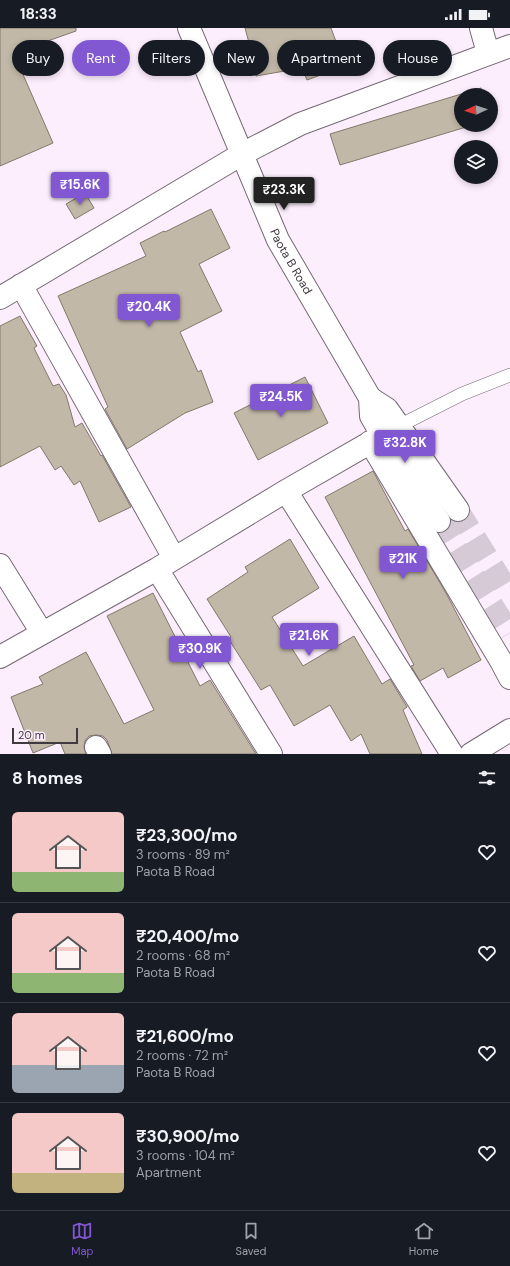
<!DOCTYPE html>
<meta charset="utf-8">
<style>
body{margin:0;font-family:"DM Sans",sans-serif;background:#20242c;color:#f1f3f6;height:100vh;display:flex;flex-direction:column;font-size:15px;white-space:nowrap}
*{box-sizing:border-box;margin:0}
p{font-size:13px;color:#9ea1a6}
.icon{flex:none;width:22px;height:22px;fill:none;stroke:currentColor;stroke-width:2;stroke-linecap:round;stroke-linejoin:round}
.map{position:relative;height:726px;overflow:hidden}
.panel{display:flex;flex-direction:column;background:#171b24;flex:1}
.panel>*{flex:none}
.banner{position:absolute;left:12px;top:12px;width:486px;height:36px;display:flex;gap:8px}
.needle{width:26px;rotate:266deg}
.tools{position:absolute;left:454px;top:60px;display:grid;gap:8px}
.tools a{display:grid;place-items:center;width:44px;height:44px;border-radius:50%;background:#171b24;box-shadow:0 2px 6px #0003;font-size:20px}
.scale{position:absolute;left:12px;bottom:10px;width:66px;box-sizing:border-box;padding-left:4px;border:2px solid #403a40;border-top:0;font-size:11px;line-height:14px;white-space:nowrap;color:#403a40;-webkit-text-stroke:3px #fdeefd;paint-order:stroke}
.price{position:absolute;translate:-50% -34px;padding:0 9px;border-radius:4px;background:#8258d2;color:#fff;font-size:13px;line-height:26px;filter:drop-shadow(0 1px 2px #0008)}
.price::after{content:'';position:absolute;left:50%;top:24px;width:12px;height:9px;margin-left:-6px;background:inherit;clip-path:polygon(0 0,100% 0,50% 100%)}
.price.selected{background:#222;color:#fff}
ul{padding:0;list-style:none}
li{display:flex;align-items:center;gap:12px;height:100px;padding:0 12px}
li+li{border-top:1px solid #363941}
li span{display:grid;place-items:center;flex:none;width:112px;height:80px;border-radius:6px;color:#555}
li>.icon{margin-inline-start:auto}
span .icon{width:48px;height:48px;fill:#fffc;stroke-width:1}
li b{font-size:17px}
h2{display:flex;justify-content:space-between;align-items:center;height:48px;padding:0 12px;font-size:17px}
.tag{padding:0 14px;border-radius:18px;background:#171b24;box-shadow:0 2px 6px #0003;font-size:14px;line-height:36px}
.tag.selected{background:#8258d2;color:#fff}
.status{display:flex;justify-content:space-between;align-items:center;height:28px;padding:0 20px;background:#171b24;direction:ltr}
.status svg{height:11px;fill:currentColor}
.tabs{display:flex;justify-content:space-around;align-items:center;height:56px;border-top:1px solid #363941;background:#171b24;font-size:11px;color:#9ea1a6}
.tabs a{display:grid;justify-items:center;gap:2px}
.tabs .selected{color:#8258d2}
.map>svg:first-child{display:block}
.building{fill:#c2b8a8;stroke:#82796a}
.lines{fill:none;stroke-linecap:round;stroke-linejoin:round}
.tertiary-tunnel{stroke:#d7cad7;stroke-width:22;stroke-dasharray:22 11;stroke-linecap:butt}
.service-casing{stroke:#756975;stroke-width:14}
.minor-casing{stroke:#756975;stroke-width:24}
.tertiary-casing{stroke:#756975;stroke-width:24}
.service{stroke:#fff;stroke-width:13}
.minor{stroke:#fff;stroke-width:22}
.tertiary{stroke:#fff;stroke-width:22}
.labels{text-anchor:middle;stroke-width:3.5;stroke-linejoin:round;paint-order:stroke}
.street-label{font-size:12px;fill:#403a40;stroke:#fdeefd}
</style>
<div class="status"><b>18:33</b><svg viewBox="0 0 49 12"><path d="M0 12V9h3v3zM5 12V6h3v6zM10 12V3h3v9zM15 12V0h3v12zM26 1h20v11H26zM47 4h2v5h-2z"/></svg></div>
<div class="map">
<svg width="510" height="726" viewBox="0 0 510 726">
<rect width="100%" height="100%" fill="#fdeefd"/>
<!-- building -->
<path class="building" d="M0,0H76V3L42,15V17L14,26L53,115L0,138Z
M245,0H331L345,38L307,52L302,40L256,48L251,22Z
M481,60L484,67H461V97H473L340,137L330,106Z
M85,165L94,180L75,191L66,176Z
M211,181L230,220L199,236L222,283L180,304L198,344L201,342L213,374L185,385L127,421L105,381L108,379L58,268L146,228L140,215L164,203L165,204Z
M20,288L37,318L34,320L53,358L59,356L66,367L75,399L82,395L101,428L102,427L131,479L99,494L80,453L74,457L61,438L55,442L40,418L0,439V298Z
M305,349L328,395L258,432L234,385Z
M373,443L405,503L408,501L446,565L481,632L448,650L443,640L420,653L411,638L414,637L325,469Z
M290,511L319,560L272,589L303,638L354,608L382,656L390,651L407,679L403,682L422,726H370L361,706L351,713L330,677L294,698L270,657L261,662L228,610L231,609L207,571L248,544L245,539Z
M153,565L200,658L210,652L256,726H112L107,712L103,708L96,707L89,708L85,713L84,719L86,726H65L60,714L33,725L11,669L43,656L39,649L86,624L124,696L154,682L107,588Z"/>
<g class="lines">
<!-- tertiary-tunnel -->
<path class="tertiary-tunnel" d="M458,482L510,566
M439,493L510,605"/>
<defs>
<path id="service" d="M399,398L462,366L510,347"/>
<path id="minor" d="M481,0L488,25
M21,257L174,530
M0,270L242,126L300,96L510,18
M370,414L501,633L510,650
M286,463L452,726
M0,537L42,605
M157,541L271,726
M0,629L157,541L286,463L399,398
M96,719L100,726
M471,726L510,702"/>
<g id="tertiary">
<path id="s1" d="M189,0L278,212L370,370L371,388L382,407L439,493"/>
<path d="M370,370L387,381L458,482"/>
</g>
</defs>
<!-- service casing -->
<use href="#service" class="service-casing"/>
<!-- minor casing -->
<use href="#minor" class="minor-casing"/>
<!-- tertiary casing -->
<use href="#tertiary" class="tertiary-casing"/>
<!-- service -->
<use href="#service" class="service"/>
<!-- minor -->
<use href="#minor" class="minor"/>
<!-- tertiary -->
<use href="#tertiary" class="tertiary"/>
</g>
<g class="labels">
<!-- street labels -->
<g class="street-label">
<text dy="4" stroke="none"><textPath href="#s1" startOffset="255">Paota B Road</textPath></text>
</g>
</g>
</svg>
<div class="tools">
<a><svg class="needle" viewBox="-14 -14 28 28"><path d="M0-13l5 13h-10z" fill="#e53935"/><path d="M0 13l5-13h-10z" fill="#9ea1a6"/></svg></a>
<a><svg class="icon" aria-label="layers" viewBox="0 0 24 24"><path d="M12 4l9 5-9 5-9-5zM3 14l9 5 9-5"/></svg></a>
</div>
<div class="scale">20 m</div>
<b class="price" style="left:80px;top:178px">₹15.6K</b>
<b class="price selected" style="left:284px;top:183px">₹23.3K</b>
<b class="price" style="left:149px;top:300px">₹20.4K</b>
<b class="price" style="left:281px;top:390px">₹24.5K</b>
<b class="price" style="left:405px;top:436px">₹32.8K</b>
<b class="price" style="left:403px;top:552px">₹21K</b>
<b class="price" style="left:309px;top:629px">₹21.6K</b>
<b class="price" style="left:200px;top:642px">₹30.9K</b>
<div class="banner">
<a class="tag">Buy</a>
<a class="tag selected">Rent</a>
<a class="tag">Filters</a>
<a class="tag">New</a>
<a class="tag">Apartment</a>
<a class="tag">House</a>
</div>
</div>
<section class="panel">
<h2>8 homes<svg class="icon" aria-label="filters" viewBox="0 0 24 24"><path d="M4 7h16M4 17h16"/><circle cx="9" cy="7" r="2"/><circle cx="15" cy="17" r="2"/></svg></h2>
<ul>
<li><span style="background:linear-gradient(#f6c9c9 75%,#8fb573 0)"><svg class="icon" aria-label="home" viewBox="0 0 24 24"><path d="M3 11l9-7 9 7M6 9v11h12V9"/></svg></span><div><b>₹23,300/mo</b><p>3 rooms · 89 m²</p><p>Paota B Road</p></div><svg class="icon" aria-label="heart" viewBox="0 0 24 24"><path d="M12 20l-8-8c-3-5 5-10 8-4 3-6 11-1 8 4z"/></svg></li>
<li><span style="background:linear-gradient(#f6c9c9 75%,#8fb573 0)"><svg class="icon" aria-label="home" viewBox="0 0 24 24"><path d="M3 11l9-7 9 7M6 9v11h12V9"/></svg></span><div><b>₹20,400/mo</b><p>2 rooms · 68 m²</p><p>Paota B Road</p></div><svg class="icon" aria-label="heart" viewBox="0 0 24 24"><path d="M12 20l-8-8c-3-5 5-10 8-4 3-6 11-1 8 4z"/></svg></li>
<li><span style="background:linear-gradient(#f6c9c9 65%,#9aa5b1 0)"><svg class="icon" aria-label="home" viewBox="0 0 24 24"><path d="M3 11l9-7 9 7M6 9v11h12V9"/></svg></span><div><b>₹21,600/mo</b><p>2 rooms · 72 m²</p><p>Paota B Road</p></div><svg class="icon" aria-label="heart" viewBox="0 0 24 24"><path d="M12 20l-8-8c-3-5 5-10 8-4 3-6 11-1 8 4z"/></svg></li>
<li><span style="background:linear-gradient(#f6c9c9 75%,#c2b280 0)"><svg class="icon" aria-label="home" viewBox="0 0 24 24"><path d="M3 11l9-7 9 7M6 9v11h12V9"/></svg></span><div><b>₹30,900/mo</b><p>3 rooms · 104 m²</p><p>Apartment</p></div><svg class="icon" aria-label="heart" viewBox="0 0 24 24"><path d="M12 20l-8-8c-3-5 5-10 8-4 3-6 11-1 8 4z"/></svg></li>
</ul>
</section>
<nav class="tabs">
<a class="selected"><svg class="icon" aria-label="map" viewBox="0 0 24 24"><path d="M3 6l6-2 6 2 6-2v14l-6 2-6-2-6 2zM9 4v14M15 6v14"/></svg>Map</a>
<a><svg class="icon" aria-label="saved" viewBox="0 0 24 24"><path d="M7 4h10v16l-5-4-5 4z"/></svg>Saved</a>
<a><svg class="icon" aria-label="home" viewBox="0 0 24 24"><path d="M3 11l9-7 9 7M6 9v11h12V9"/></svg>Home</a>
</nav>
